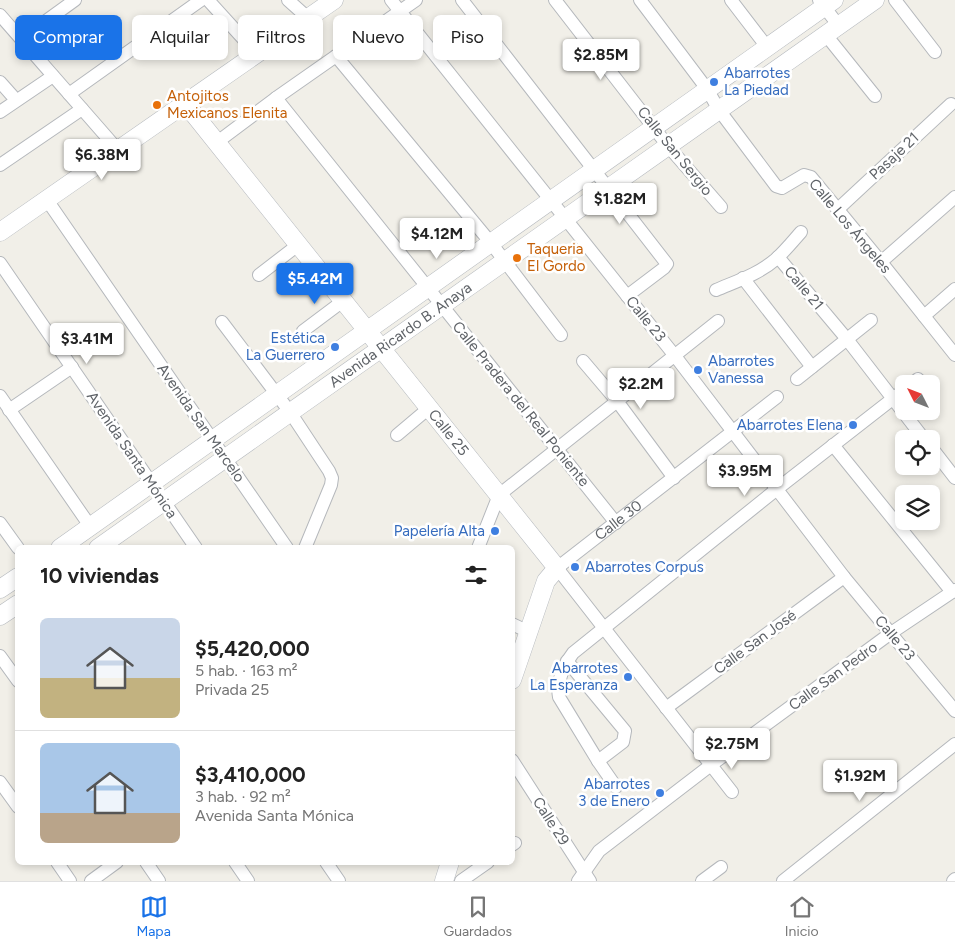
<!DOCTYPE html>
<html lang="es">
<meta charset="utf-8">
<style>
body{margin:0;font-family:Figtree,sans-serif;background:#f6f6f6;color:#222;height:100vh;display:flex;flex-direction:column;font-size:19px;white-space:nowrap}
*{box-sizing:border-box;margin:0}
p{font-size:16px;color:#767676}
.icon{flex:none;width:28px;height:28px;fill:none;stroke:currentColor;stroke-width:2;stroke-linecap:round;stroke-linejoin:round}
.map{position:relative;flex:1;overflow:hidden}
.side{position:absolute;left:15px;top:545px;width:500px;height:320px;display:flex;flex-direction:column;background:#fff;border-radius:8px;box-shadow:0 2px 8px #0003}
.side>*{flex:none}
.banner{position:absolute;left:15px;top:15px;width:500px;height:45px;display:flex;gap:10px}
.needle{width:32px;rotate:312deg}
.fabs{position:absolute;left:895px;top:375px;display:grid;gap:10px}
.fabs a{display:grid;place-items:center;width:45px;height:45px;border-radius:8px;background:#fff;box-shadow:0 2px 8px #0003;font-size:25px}
.price{position:absolute;translate:-50% -42px;padding:0 11px;border-radius:5px;background:#fff;color:#222;font-size:16px;line-height:32px;filter:drop-shadow(0 1px 2px #0008)}
.price::after{content:'';position:absolute;left:50%;top:30px;width:15px;height:11px;margin-left:-8px;background:inherit;clip-path:polygon(0 0,100% 0,50% 100%)}
.price.selected{background:#1a73e8;color:#fff}
ul{padding:0;list-style:none}
li{display:flex;align-items:center;gap:15px;height:125px;padding:0 25px}
li+li{border-top:1px solid #e0e0e0}
li span{display:grid;place-items:center;flex:none;width:140px;height:100px;border-radius:8px;color:#555}
li>.icon{margin-inline-start:auto}
span .icon{width:60px;height:60px;fill:#fffc;stroke-width:1}
li b{font-size:21px}
h2{display:flex;justify-content:space-between;align-items:center;height:60px;padding:0 25px;font-size:21px}
.tag{padding:0 18px;border-radius:8px;background:#fff;box-shadow:0 2px 8px #0003;font-size:18px;line-height:45px}
.tag.selected{background:#1a73e8;color:#fff}
.menu{display:flex;justify-content:space-around;align-items:center;height:70px;border-top:1px solid #e0e0e0;background:#fff;font-size:14px;color:#767676}
.menu a{display:grid;justify-items:center;gap:2px}
.menu .selected{color:#1a73e8}
.map>svg:first-child{display:block}
.lines{fill:none;stroke-linecap:round;stroke-linejoin:round}
.street-casing{stroke:#b5b8bc;stroke-width:14}
.secondary-casing{stroke:#b6babf;stroke-width:19}
.street{stroke:#fff;stroke-width:12}
.secondary{stroke:#fff;stroke-width:18}
.shop-dot{fill:#3f7fe0;stroke:#fff;stroke-width:2}
.food-dot{fill:#e8710a;stroke:#fff;stroke-width:2}
.labels{text-anchor:middle;stroke-width:5;stroke-linejoin:round;paint-order:stroke}
.shop-label{font-size:15px;fill:#366cbe;stroke:#fff;text-anchor:end}
.food-label{font-size:15px;fill:#c56008;stroke:#fff;text-anchor:start}
.street-label{font-size:15px;fill:#5f6368;stroke:#fff}
</style>
<div class="map">
<svg width="955" height="881" viewBox="0 0 955 881">
<rect width="100%" height="100%" fill="#f1efe8"/>
<g class="lines">
<defs>
<g id="street">
<path d="M208,0L257,54"/>
<path d="M288,0L308,18"/>
<path d="M391,0L675,356L844,577L955,711"/>
<path d="M462,0L667,264L664,268L627,296"/>
<path d="M555,0L668,146L721,207"/>
<path d="M640,0L707,89L719,110L776,186L782,188L804,175L811,177L881,262L955,355"/>
<path d="M731,0L767,47"/>
<path d="M819,0L839,26"/>
<path d="M895,0L935,52"/>
<path d="M0,15L118,150"/>
<path d="M826,35L875,96"/>
<path d="M21,39L75,0"/>
<path d="M336,56L491,243L561,335"/>
<path d="M0,82L16,100"/>
<path d="M69,94L201,0"/>
<path d="M276,98L616,523"/>
<path d="M0,112L53,76"/>
<path d="M216,143L276,98L416,0"/>
<path d="M0,165L82,109"/>
<path d="M47,200L287,548"/>
<path d="M838,209L951,104"/>
<path d="M778,257L846,338L924,439"/>
<path d="M881,262L955,197"/>
<path d="M0,263L196,548"/>
<path d="M259,275L298,245"/>
<path d="M743,278L812,367"/>
<path d="M716,290C737,281 759,274 776,259C785,251 793,241 801,232"/>
<path d="M924,316L955,289"/>
<path d="M222,322L290,412L329,471L332,478L331,485L305,548"/>
<path d="M303,331L343,301"/>
<path d="M583,361L617,401L674,478"/>
<path d="M797,379L871,320"/>
<path d="M912,384L918,379"/>
<path d="M0,396L90,526"/>
<path d="M9,410L72,367"/>
<path d="M397,435L429,408"/>
<path d="M833,445L952,592"/>
<path d="M931,447L955,478"/>
<path d="M0,523L18,548"/>
<path d="M478,548L499,495L718,321"/>
<path d="M512,624L529,632"/>
<path d="M0,656L18,681"/>
<path d="M567,661L625,731L623,742L598,761"/>
<path d="M666,708L844,577"/>
<path d="M512,760L590,881"/>
<path d="M0,782L18,807"/>
<path d="M616,787L598,761L559,697C556,682 564,665 573,653L777,489L904,390"/>
<path id="s1" d="M732,792L557,568L777,397"/>
<path d="M512,845L515,843"/>
<path d="M57,862L70,881"/>
<path d="M146,862L159,881"/>
<path d="M235,862L248,881"/>
<path d="M326,862L339,881"/>
<path d="M91,881L117,862"/>
<path d="M461,881L488,862"/>
<path d="M578,881L599,851L711,765L891,633L955,590"/>
<path d="M702,881L721,867"/>
<path d="M783,881L955,744"/>
<path d="M953,881L955,879"/>
</g>
<g id="secondary">
<path id="s2" d="M185,103L557,568L546,581L512,680"/>
<path d="M0,232L334,0"/>
<path d="M60,548L834,0"/>
<path id="s3" d="M98,548L875,0"/>
<path d="M0,589L18,577"/>
<path d="M0,616L18,604"/>
<path d="M444,881L450,862"/>
</g>
</defs>
<!-- street casing -->
<use href="#street" class="street-casing"/>
<!-- secondary casing -->
<use href="#secondary" class="secondary-casing"/>
<!-- street -->
<use href="#street" class="street"/>
<!-- secondary -->
<use href="#secondary" class="secondary"/>
</g>
<!-- markers -->
<g class="shop-dot">
<circle cx="714" cy="82" r="5"/>
<circle cx="335" cy="347" r="5"/>
<circle cx="698" cy="370" r="5"/>
<circle cx="853" cy="425" r="5"/>
<circle cx="495" cy="531" r="5"/>
<circle cx="575" cy="567" r="5"/>
<circle cx="628" cy="677" r="5"/>
<circle cx="660" cy="793" r="5"/>
</g>
<g class="food-dot">
<circle cx="157" cy="105" r="5"/>
<circle cx="517" cy="258" r="5"/>
</g>
<g class="labels">
<!-- shop labels -->
<g class="shop-label">
<text x="724" y="78" text-anchor="start">Abarrotes<tspan x="724" dy="17">La Piedad</tspan></text>
<text x="325" y="343">Estética<tspan x="325" dy="17">La Guerrero</tspan></text>
<text x="708" y="366" text-anchor="start">Abarrotes<tspan x="708" dy="17">Vanessa</tspan></text>
<text x="843" y="430">Abarrotes Elena</text>
<text x="485" y="536">Papelería Alta</text>
<text x="585" y="572" text-anchor="start">Abarrotes Corpus</text>
<text x="618" y="673">Abarrotes<tspan x="618" dy="17">La Esperanza</tspan></text>
<text x="650" y="789">Abarrotes<tspan x="650" dy="17">3 de Enero</tspan></text>
</g>
<!-- food labels -->
<g class="food-label">
<text x="167" y="101">Antojitos<tspan x="167" dy="17">Mexicanos Elenita</tspan></text>
<text x="527" y="254">Taqueria<tspan x="527" dy="17">El Gordo</tspan></text>
</g>
<!-- street labels -->
<g class="street-label">
<text transform="translate(675 151) rotate(51)" y="5">Calle San Sergio</text>
<text transform="translate(894 156) rotate(-43)" y="5">Pasaje 21</text>
<text transform="translate(850 226) rotate(50)" y="5">Calle Los Ángeles</text>
<text transform="translate(804 288) rotate(50)" y="5">Calle 21</text>
<text transform="translate(646 319) rotate(51)" y="5">Calle 23</text>
<text dy="5" stroke="none"><textPath href="#s3" startOffset="370">Avenida Ricardo B. Anaya</textPath></text>
<text transform="translate(521 404) rotate(51)" y="5">Calle Pradera del Real Poniente</text>
<text transform="translate(201 423) rotate(55)" y="5">Avenida San Marcelo</text>
<text dy="5" stroke="none"><textPath href="#s2" startOffset="422">Calle 25</textPath></text>
<text transform="translate(132 455) rotate(56)" y="5">Avenida Santa Mónica</text>
<text dy="5" stroke="none"><textPath href="#s1" startOffset="362">Calle 30</textPath></text>
<text transform="translate(895 638) rotate(50)" y="5">Calle 23</text>
<text transform="translate(755 642) rotate(-36)" y="5">Calle San José</text>
<text transform="translate(833 676) rotate(-36)" y="5">Calle San Pedro</text>
<text transform="translate(551 821) rotate(57)" y="5">Calle 29</text>
</g>
</g>
</svg>
<div class="fabs">
<a><svg class="needle" viewBox="-14 -14 28 28"><path d="M0-13l5 13h-10z" fill="#e53935"/><path d="M0 13l5-13h-10z" fill="#767676"/></svg></a>
<a><svg class="icon" aria-label="locate" viewBox="0 0 24 24"><circle cx="12" cy="12" r="6"/><path d="M12 2v4M12 18v4M2 12h4M18 12h4"/></svg></a>
<a><svg class="icon" aria-label="layers" viewBox="0 0 24 24"><path d="M12 4l9 5-9 5-9-5zM3 14l9 5 9-5"/></svg></a>
</div>
<b class="price" style="left:601px;top:81px">$2.85M</b>
<b class="price" style="left:102px;top:181px">$6.38M</b>
<b class="price" style="left:620px;top:225px">$1.82M</b>
<b class="price" style="left:437px;top:260px">$4.12M</b>
<b class="price selected" style="left:315px;top:305px">$5.42M</b>
<b class="price" style="left:87px;top:365px">$3.41M</b>
<b class="price" style="left:641px;top:410px">$2.2M</b>
<b class="price" style="left:745px;top:497px">$3.95M</b>
<b class="price" style="left:732px;top:770px">$2.75M</b>
<b class="price" style="left:860px;top:802px">$1.92M</b>
<div class="banner">
<a class="tag selected">Comprar</a>
<a class="tag">Alquilar</a>
<a class="tag">Filtros</a>
<a class="tag">Nuevo</a>
<a class="tag">Piso</a>
</div>
<section class="side">
<h2>10 viviendas<svg class="icon" aria-label="filters" viewBox="0 0 24 24"><path d="M4 7h16M4 17h16"/><circle cx="9" cy="7" r="2"/><circle cx="15" cy="17" r="2"/></svg></h2>
<ul>
<li><span style="background:linear-gradient(#c9d6e8 60%,#c2b280 0)"><svg class="icon" aria-label="home" viewBox="0 0 24 24"><path d="M3 11l9-7 9 7M6 9v11h12V9"/></svg></span><div><b>$5,420,000</b><p>5 hab. · 163 m²</p><p>Privada 25</p></div></li>
<li><span style="background:linear-gradient(#a9c7e8 70%,#b9a48a 0)"><svg class="icon" aria-label="home" viewBox="0 0 24 24"><path d="M3 11l9-7 9 7M6 9v11h12V9"/></svg></span><div><b>$3,410,000</b><p>3 hab. · 92 m²</p><p>Avenida Santa Mónica</p></div></li>
</ul>
</section>
</div>
<nav class="menu">
<a class="selected"><svg class="icon" aria-label="map" viewBox="0 0 24 24"><path d="M3 6l6-2 6 2 6-2v14l-6 2-6-2-6 2zM9 4v14M15 6v14"/></svg>Mapa</a>
<a><svg class="icon" aria-label="saved" viewBox="0 0 24 24"><path d="M7 4h10v16l-5-4-5 4z"/></svg>Guardados</a>
<a><svg class="icon" aria-label="home" viewBox="0 0 24 24"><path d="M3 11l9-7 9 7M6 9v11h12V9"/></svg>Inicio</a>
</nav>
